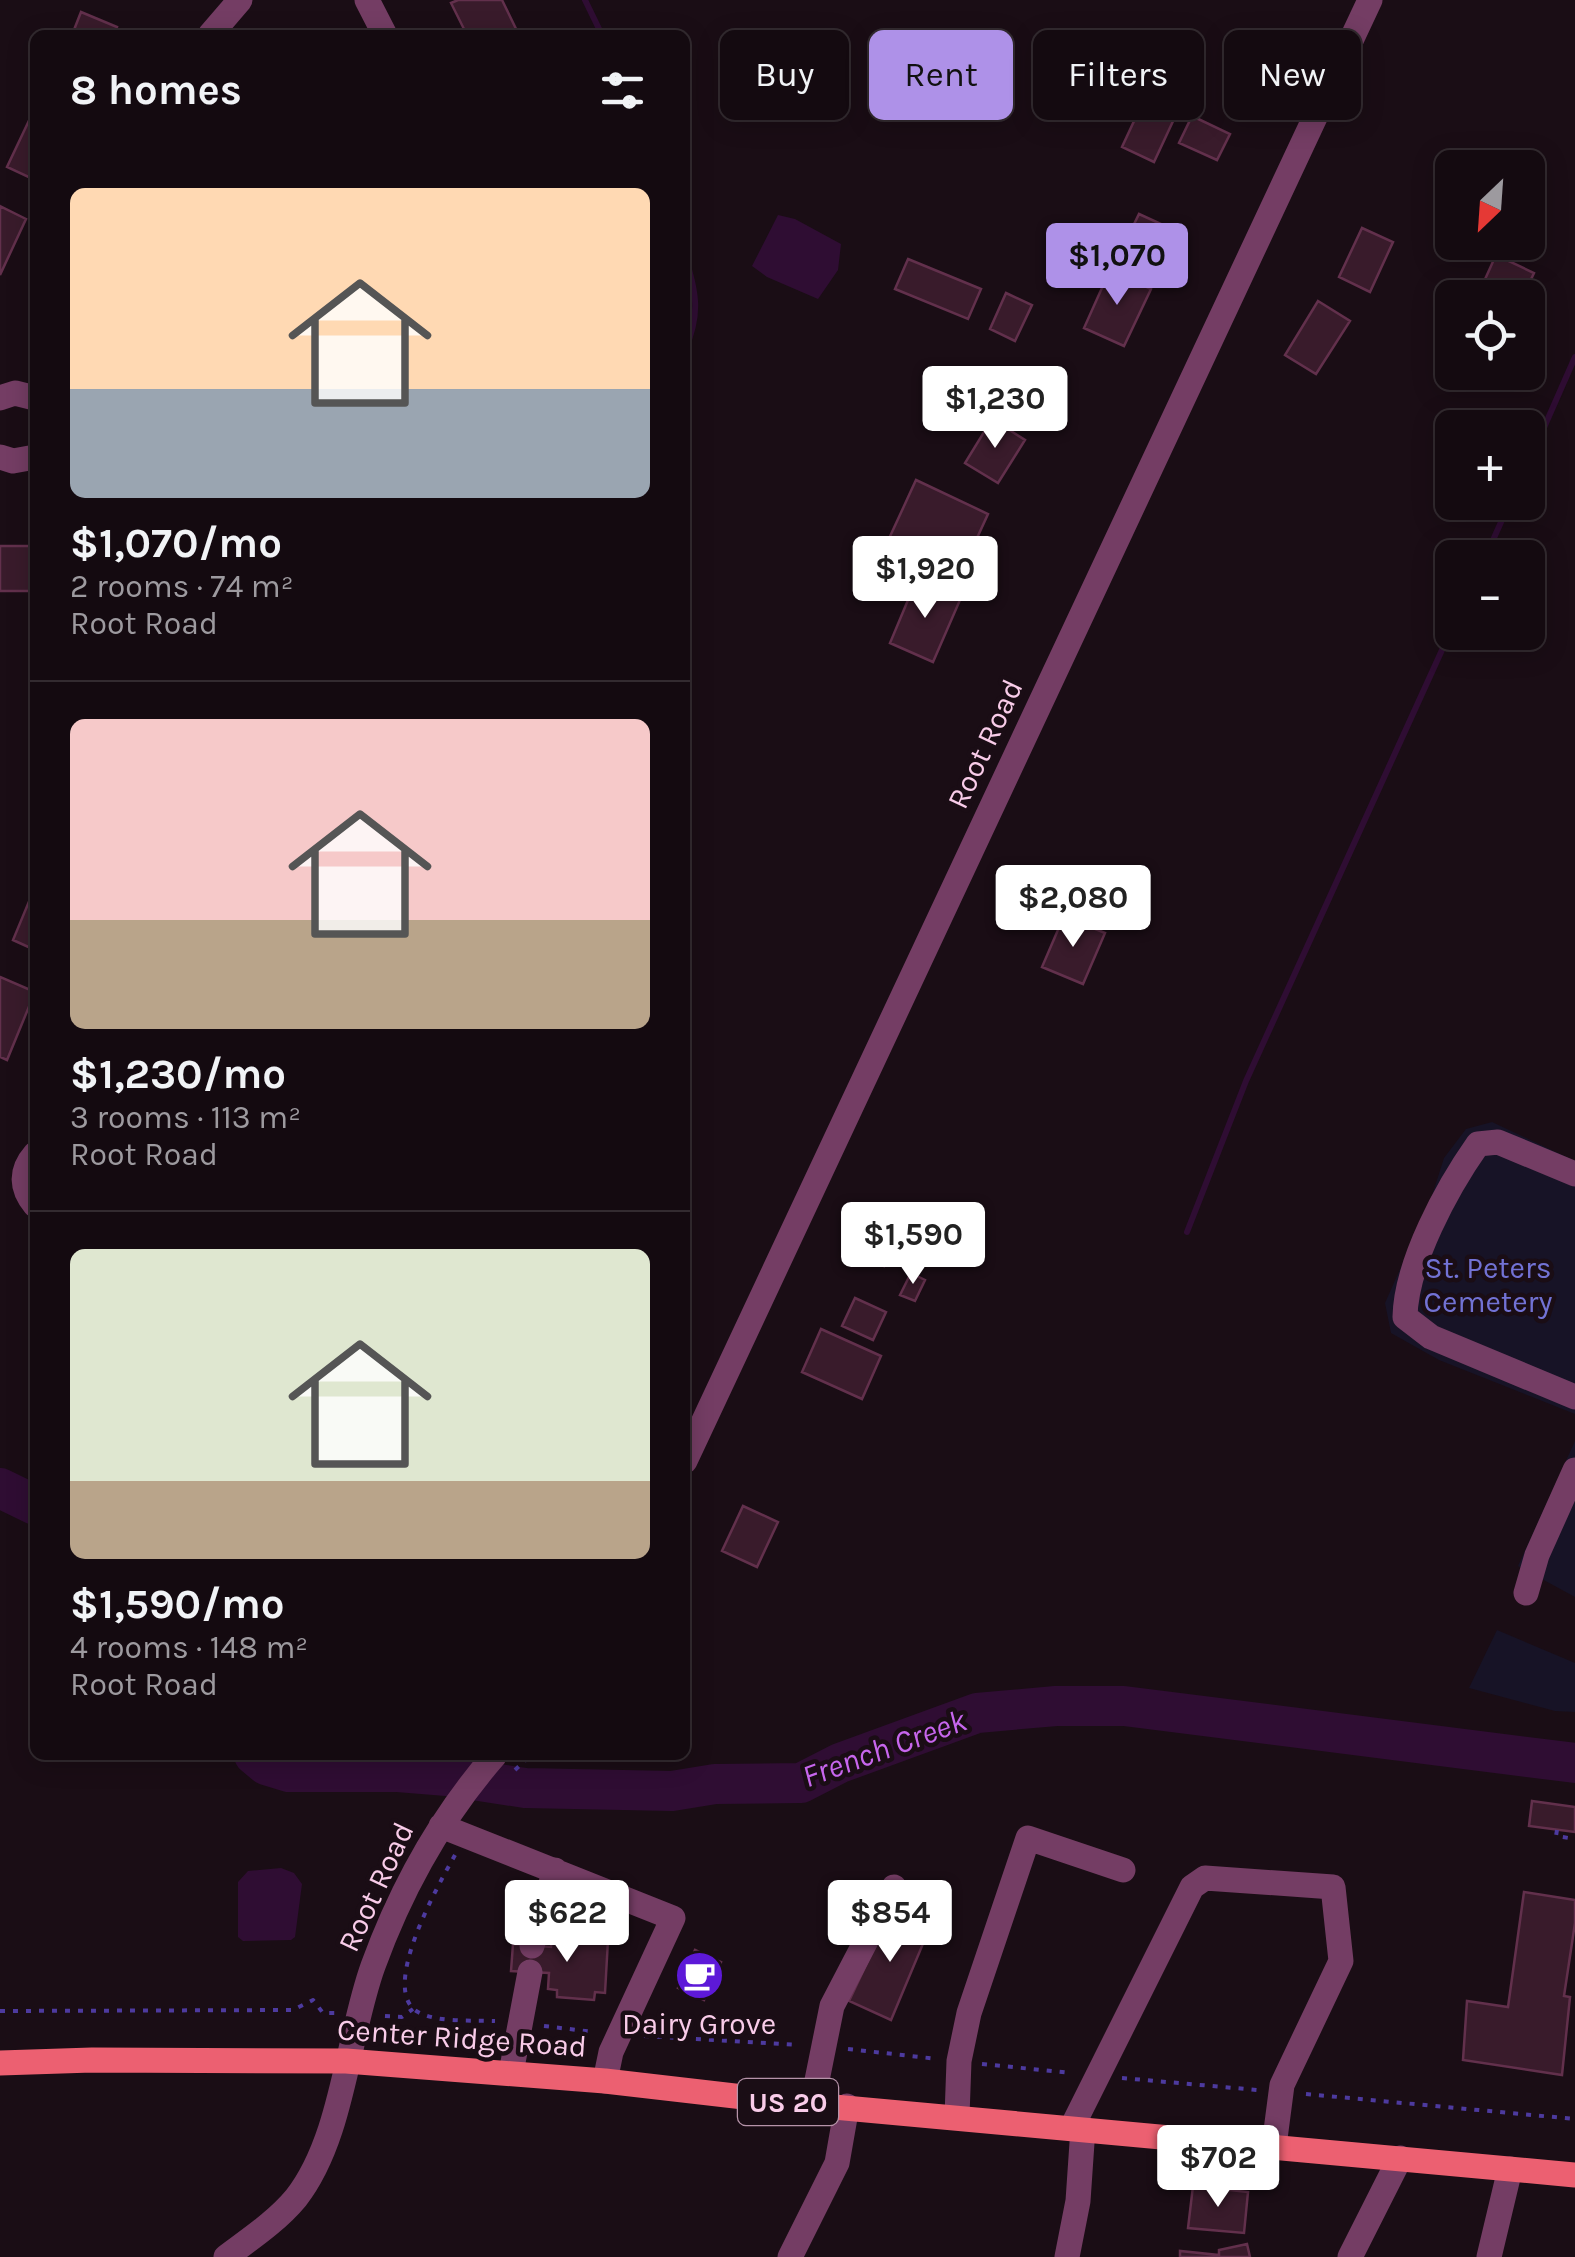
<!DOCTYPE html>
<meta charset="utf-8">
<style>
body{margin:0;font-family:Karla,sans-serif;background:#21181e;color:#f1f3f6;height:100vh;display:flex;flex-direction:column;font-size:38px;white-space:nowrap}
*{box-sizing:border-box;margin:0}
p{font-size:32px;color:#9d9a9f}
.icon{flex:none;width:55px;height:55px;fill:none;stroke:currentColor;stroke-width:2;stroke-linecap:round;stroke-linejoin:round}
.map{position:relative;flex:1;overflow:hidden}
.drawer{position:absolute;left:30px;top:30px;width:660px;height:1730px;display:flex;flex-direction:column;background:#140a10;border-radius:15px;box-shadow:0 5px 25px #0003,0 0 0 2px #332b30}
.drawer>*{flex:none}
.guide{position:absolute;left:720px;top:30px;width:705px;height:90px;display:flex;gap:20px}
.needle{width:65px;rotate:205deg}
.fabs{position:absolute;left:1435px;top:150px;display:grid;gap:20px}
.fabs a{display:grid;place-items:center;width:110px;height:110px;border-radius:15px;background:#140a10;box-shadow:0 5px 25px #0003,0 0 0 2px #332b30;font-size:50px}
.price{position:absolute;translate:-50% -85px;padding:0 22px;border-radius:10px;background:#fff;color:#222;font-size:32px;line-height:65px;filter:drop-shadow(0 2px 5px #0008)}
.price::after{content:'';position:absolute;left:50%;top:60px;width:30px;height:22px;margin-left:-15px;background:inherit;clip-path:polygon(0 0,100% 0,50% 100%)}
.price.current{background:#ae91e8;color:#111}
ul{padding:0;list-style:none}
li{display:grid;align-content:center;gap:20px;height:530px;padding:0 40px}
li+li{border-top:2px solid #332b30}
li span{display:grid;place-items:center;height:310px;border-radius:15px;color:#555}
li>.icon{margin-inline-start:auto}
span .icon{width:180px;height:180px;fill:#fffc;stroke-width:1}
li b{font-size:42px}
h2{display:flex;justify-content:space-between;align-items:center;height:120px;padding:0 40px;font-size:42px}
.tag{padding:0 35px;border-radius:15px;background:#140a10;box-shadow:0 5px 25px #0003,0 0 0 2px #332b30;font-size:35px;line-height:90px}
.tag.current{background:#ae91e8;color:#111}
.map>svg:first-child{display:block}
.green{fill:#171326}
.water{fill:#2f0d33}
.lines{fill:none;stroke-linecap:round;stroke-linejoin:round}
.stream{stroke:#2f0d33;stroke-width:6}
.river{stroke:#2f0d33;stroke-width:40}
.building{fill:#391b2b;stroke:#62304c;stroke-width:2.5}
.path{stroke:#4d3a9f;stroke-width:4;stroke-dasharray:5 8;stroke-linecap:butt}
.minor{stroke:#743d64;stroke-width:25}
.major{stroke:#ec6071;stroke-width:25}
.labels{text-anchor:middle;stroke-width:9;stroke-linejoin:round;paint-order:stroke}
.shield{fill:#1a0d15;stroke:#b693a9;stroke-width:2.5}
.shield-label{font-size:28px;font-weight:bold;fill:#f9cce9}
.street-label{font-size:30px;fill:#f9cce9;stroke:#1a0d15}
.park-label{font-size:30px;fill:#7272d4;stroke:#1a0d15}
.poi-label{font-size:30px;fill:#f9cce9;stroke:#1a0d15}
.water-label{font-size:32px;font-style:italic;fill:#c766ed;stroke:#1a0d15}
</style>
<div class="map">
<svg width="1575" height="2257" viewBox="0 0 1575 2257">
<rect width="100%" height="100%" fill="#1a0d15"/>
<!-- green -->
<path class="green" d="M1492,1122L1575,1161V1414L1439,1360L1391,1333L1385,1303L1430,1202L1444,1158L1466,1129Z
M1575,1441V1597L1518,1566Z
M1497,1630L1575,1663V1712L1555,1711L1469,1688Z"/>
<!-- water -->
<path class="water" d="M778,215L795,219L841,244L838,270L818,299L767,277L752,266Z
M281,1868L294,1873L302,1884L295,1937L291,1940L243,1941L238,1937V1882L248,1871Z"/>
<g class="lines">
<!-- stream -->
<path class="stream" d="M585,0L602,35
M685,255C696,294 701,312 685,350
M1528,464L1575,357
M1485,558L1510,502
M1187,1232L1246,1081L1452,628"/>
<!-- river -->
<path class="river" d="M0,1488L35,1505
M254,1755L266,1765L289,1772H398L447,1776L525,1788L672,1791L715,1784L801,1783L840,1763L977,1713L1056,1706H1124L1575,1763"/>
</g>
<!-- building -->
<path class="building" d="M458,0H502L519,35H467L451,3Z
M81,12L117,27L114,35H72Z
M1142,104L1174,119L1154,162L1122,147Z
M34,110H35V180L7,167Z
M1192,116L1230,134L1217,160L1179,143Z
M0,206L26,219L0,275Z
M1139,214L1183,234L1164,274L1120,253Z
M1362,228L1393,242L1370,292L1339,277Z
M1496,255L1534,273L1522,298H1508L1482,286Z
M908,259L981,289L968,319L895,289Z
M1110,270L1151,289L1124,346L1084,328Z
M1006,293L1032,305L1015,341L990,329Z
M1318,301L1350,321L1316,374L1285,355Z
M992,419L1025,440L998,483L965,463Z
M916,480L988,514L959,577L887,543Z
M0,546H35V591H0Z
M916,581L960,600L933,662L890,643Z
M30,899L35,901V950L13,940Z
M1064,916L1105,933L1083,984L1042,967Z
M0,977L35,992L7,1060L0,1057Z
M860,1214L900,1233L884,1266L844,1247Z
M911,1273L925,1280L915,1301L900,1295Z
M855,1298L886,1312L873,1340L842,1326Z
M821,1329L881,1356L862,1399L802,1372Z
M743,1506L778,1522L757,1567L722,1551Z
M1532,1801L1575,1807V1832L1529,1826Z
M1524,1892L1575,1900V1923L1564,1996L1570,1997L1562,2075L1463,2060L1467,2001L1508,2007Z
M892,1910L930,1927L891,2020L849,2001Z
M552,1936L608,1940L605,1993L595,1992L594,2000L557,1997V1990L548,1989L549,1973L511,1971L513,1944L551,1947Z
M695,1950L721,1962L704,2000L678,1988Z
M1193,2186L1248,2192L1244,2233L1188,2228Z
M1247,2244L1250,2257H1180V2251L1219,2255V2250Z"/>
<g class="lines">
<!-- path -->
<path class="path" d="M515,1770L531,1755
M1557,1830L1556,1836L1575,1839
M455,1855C440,1882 378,1990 418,2012C438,2023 472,2020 495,2021
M0,2011L293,2010L313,2000L323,2013H336
M385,2016L402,2017L413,2009
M544,2026L594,2032
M644,2036L799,2045
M848,2049L938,2059
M982,2064L1072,2073
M1122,2078L1257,2090
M1306,2094L1575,2119"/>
<!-- minor -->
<path class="minor" d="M367,0L385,35
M210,35L240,0
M0,398L15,393L35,398
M0,457L13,461L35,457
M35,1154C20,1171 21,1188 35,1205
M1575,1174L1498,1142L1478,1144C1447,1188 1406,1263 1405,1317L1431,1337L1575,1397
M685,1461L1370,0
M1526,1593L1537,1555L1575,1470
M441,1826L673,1918L611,2052L605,2081
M532,1946L555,1870
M511,2073L530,1972
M812,2105L832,2006L894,1887
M957,2116L959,2061L969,2013L1028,1838L1123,1870
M1072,2127L1192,1887L1205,1878L1333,1887L1341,1961L1282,2085L1274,2146
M226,2257C250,2239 277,2221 296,2198C343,2138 347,2038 373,1966C401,1889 441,1817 495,1755
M790,2257L837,2163L847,2106
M1067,2257L1078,2201L1083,2128
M1350,2257L1400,2158
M1489,2257L1510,2169"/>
<!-- major -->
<path class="major" d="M0,2063L92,2060L346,2061L605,2081L812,2105L1575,2175"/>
</g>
<!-- icons -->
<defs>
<symbol id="cafe-disc" viewBox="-11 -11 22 22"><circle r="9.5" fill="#5d19d8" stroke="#1a0d15"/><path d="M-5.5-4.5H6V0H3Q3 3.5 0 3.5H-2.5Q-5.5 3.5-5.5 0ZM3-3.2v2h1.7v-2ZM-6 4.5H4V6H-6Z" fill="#fff"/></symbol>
</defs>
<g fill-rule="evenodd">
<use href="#cafe-disc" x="672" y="1948" width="55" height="55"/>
</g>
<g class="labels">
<!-- shield labels -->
<rect class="shield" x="738" y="2079" width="100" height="46" rx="8"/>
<g class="shield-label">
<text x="788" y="2112">US 20</text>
</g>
<!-- street labels -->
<g class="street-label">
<text transform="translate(985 744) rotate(-65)" y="10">Root Road</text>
<text transform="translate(376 1887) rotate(-65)" y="10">Root Road</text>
<text transform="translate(462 2038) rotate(4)" y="10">Center Ridge Road</text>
</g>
<!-- park labels -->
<g class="park-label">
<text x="1488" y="1278">St. Peters<tspan x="1488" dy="34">Cemetery</tspan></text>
</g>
<!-- poi labels -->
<g class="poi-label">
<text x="699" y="2034">Dairy Grove</text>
</g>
<!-- water labels -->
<g class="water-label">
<text transform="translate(884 1748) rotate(-20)" y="11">French Creek</text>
</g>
</g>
</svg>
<div class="fabs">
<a><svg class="needle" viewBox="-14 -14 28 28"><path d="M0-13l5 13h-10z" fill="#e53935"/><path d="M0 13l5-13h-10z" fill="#9d9a9f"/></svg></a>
<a><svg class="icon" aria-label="locate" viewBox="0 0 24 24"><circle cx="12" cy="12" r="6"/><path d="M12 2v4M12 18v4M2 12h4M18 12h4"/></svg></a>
<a>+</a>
<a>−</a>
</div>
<b class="price current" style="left:1117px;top:308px">$1,070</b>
<b class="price" style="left:995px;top:451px">$1,230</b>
<b class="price" style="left:925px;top:621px">$1,920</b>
<b class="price" style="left:1073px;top:950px">$2,080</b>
<b class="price" style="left:913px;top:1287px">$1,590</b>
<b class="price" style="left:567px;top:1965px">$622</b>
<b class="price" style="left:890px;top:1965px">$854</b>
<b class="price" style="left:1218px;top:2210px">$702</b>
<div class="guide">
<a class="tag">Buy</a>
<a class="tag current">Rent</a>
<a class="tag">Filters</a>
<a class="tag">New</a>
</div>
<section class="drawer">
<h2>8 homes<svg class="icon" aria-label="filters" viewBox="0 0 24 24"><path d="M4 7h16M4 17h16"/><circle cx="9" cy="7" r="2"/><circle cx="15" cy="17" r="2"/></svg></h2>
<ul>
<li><span style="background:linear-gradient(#ffd9b3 65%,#9aa5b1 0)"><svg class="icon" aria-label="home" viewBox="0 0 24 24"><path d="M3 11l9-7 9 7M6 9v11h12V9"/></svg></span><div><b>$1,070/mo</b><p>2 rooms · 74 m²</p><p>Root Road</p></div></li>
<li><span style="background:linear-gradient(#f6c9c9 65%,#b9a48a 0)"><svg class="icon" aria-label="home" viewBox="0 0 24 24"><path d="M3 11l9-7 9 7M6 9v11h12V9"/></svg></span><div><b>$1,230/mo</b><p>3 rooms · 113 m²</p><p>Root Road</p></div></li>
<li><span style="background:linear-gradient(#dfe7d0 75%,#b9a48a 0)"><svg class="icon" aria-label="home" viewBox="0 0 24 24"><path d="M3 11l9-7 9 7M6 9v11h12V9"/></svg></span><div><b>$1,590/mo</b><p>4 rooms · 148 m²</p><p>Root Road</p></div></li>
</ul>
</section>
</div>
